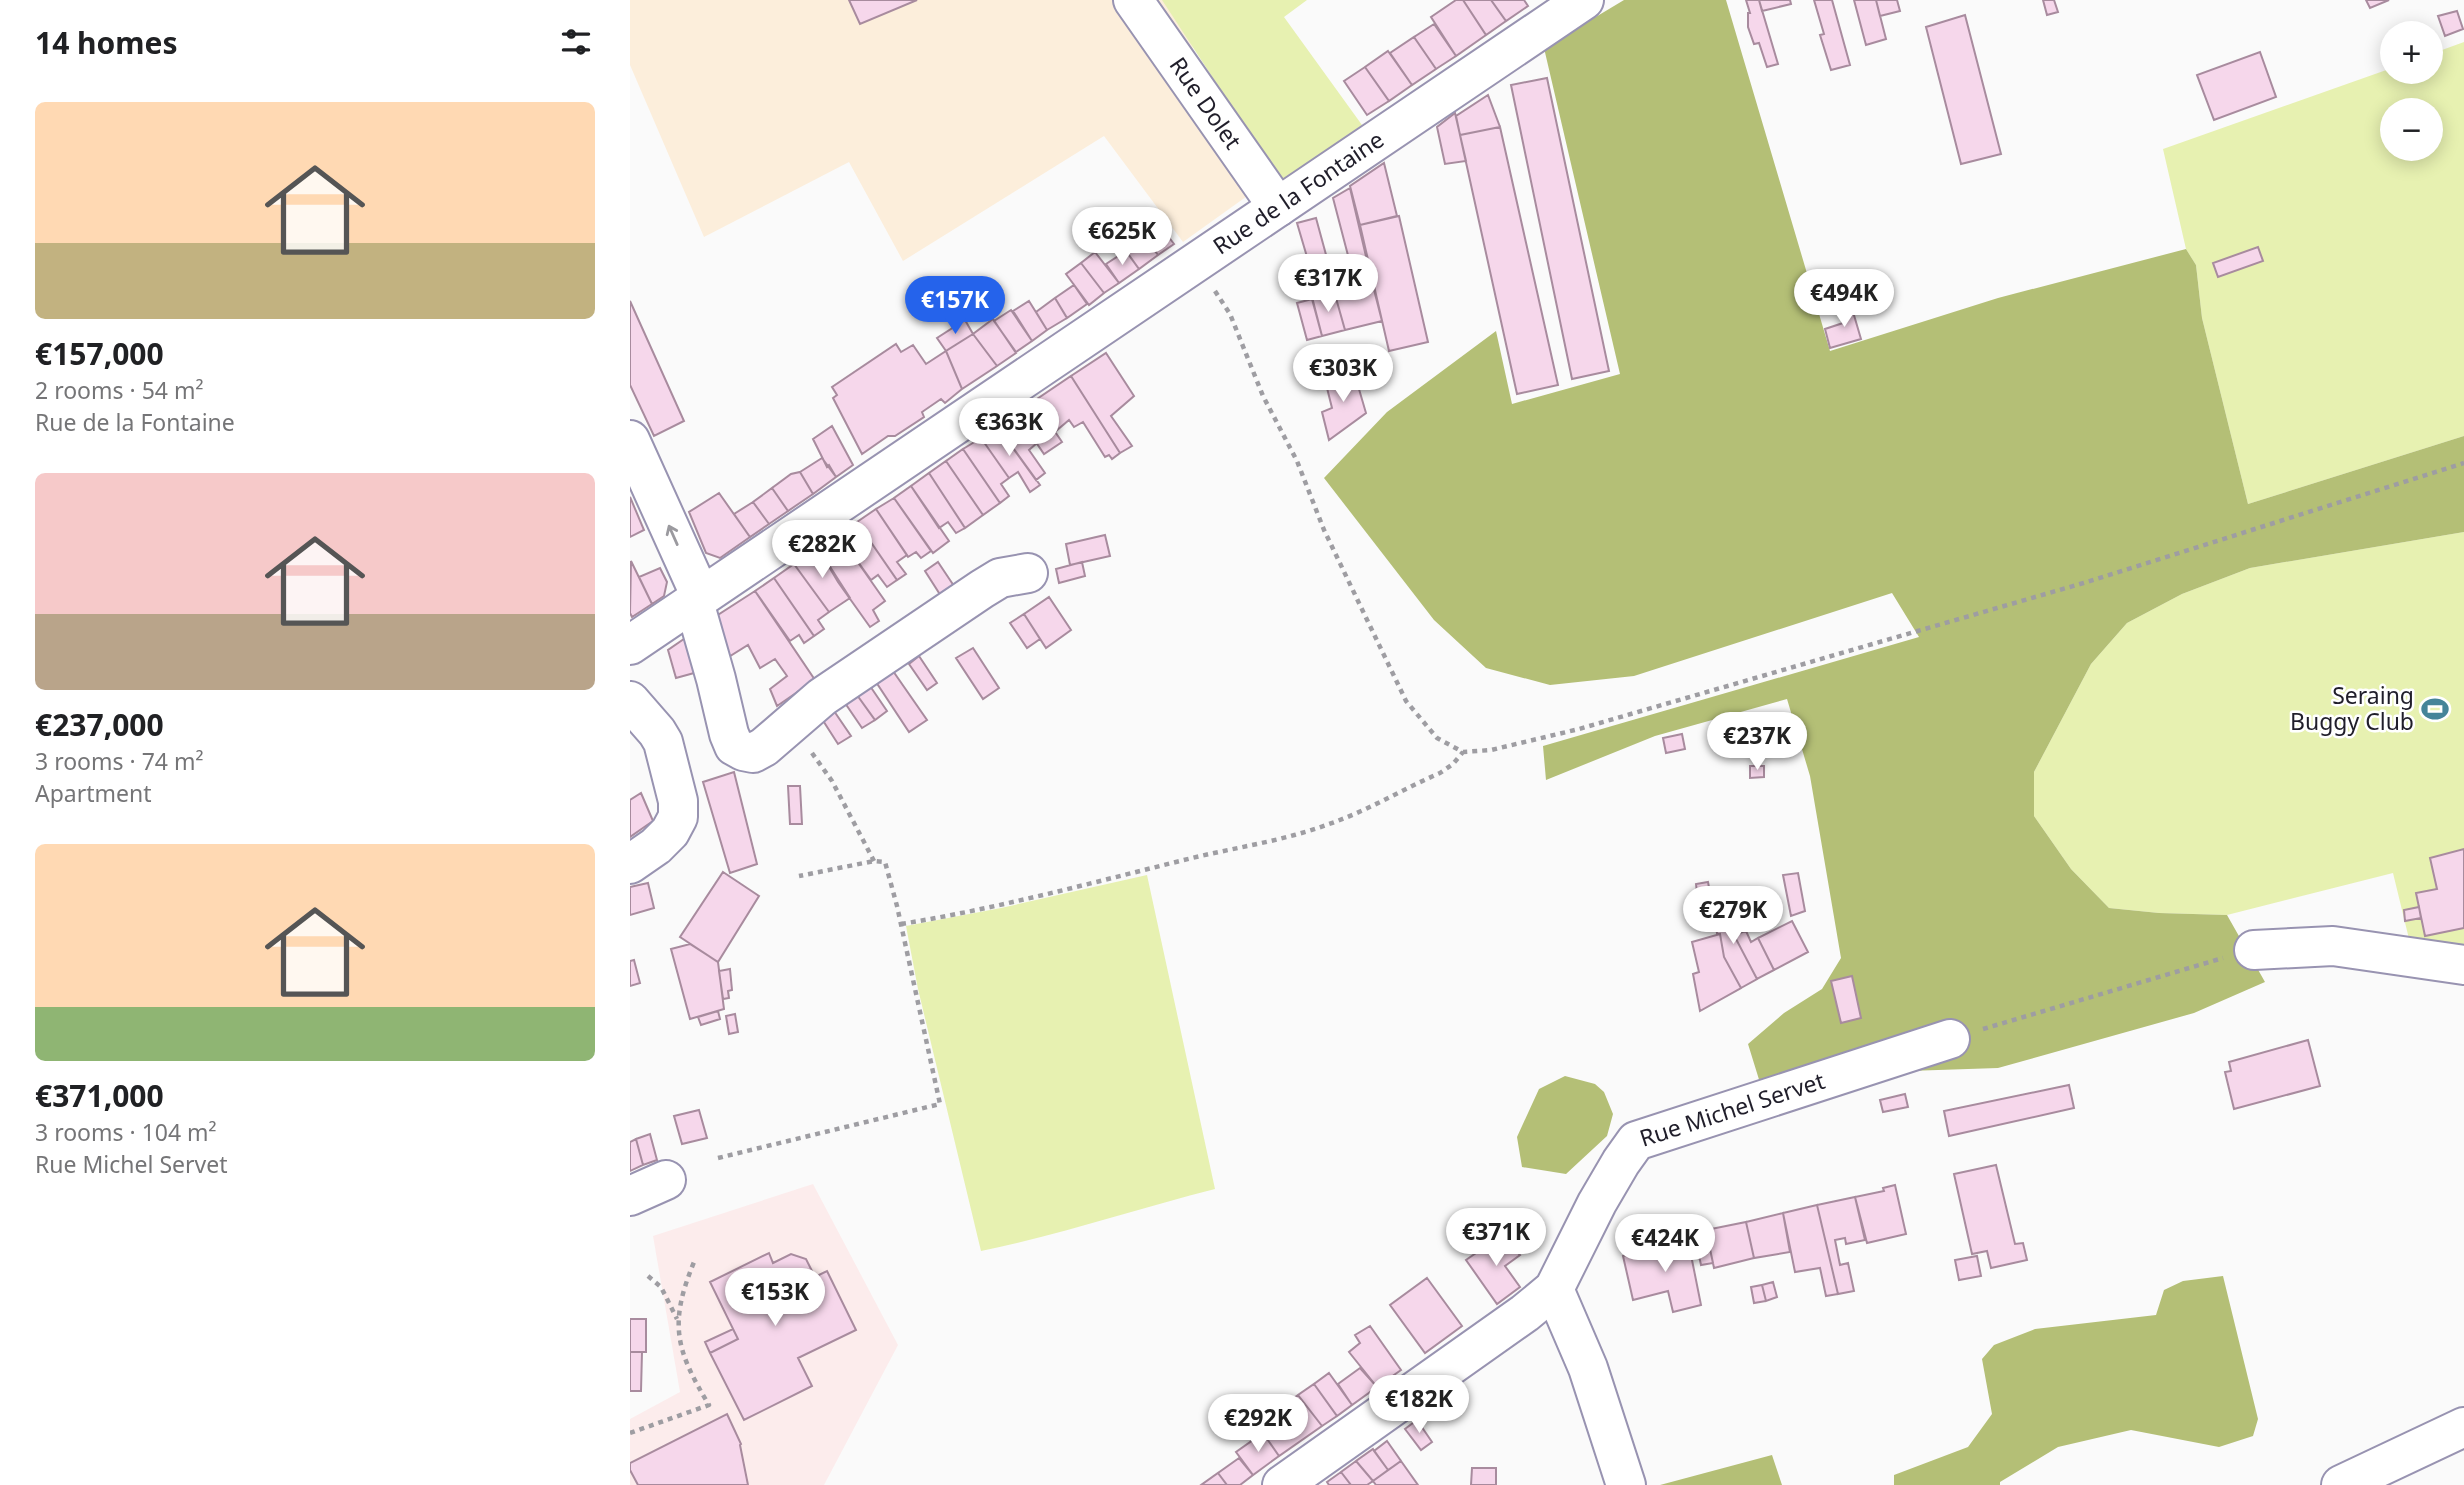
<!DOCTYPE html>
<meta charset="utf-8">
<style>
body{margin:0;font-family:"Noto Sans",sans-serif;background:#f6f6f6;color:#202124;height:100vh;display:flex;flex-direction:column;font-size:26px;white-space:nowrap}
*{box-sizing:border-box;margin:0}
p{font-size:23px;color:#757577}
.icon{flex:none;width:38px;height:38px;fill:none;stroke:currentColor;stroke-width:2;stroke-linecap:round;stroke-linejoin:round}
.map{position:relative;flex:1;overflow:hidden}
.sheet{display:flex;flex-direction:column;background:#fff;width:630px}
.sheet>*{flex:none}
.buttons{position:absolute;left:1750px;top:21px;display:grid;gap:14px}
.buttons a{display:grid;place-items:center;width:63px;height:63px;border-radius:50%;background:#fff;box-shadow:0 4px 18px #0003;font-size:35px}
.price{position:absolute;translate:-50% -60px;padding:0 16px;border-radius:24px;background:#fff;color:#222;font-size:23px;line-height:46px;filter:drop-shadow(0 2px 4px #0008)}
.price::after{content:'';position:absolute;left:50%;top:42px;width:21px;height:16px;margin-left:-10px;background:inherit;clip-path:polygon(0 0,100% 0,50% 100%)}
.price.selected{background:#2563eb;color:#fff}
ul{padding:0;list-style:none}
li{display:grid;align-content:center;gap:14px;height:371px;padding:0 35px}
li span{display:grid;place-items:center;height:217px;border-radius:10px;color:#555}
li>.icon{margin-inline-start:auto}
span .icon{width:126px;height:126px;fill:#fffc;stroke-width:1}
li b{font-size:30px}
h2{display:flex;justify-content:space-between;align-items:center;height:84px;padding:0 35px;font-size:30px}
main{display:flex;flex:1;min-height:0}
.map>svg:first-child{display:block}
.commercial{fill:#fceedb}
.education{fill:#fcecec}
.green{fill:#e7f1b1;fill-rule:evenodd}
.forest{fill:#b4bf76}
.building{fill:#f6d7eb;stroke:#a88b9e;stroke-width:2}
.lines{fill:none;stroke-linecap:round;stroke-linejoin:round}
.minor-casing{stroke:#9893b1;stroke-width:42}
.path{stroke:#9e9da2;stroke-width:4.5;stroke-dasharray:5 5;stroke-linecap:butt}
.minor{stroke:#fff;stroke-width:38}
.oneway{stroke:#9b9a9f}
.labels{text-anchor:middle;stroke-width:5;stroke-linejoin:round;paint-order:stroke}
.street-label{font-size:23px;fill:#201e2a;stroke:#fff}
.poi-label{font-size:23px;fill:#201e2a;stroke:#fff;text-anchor:end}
</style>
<main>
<section class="sheet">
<h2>14 homes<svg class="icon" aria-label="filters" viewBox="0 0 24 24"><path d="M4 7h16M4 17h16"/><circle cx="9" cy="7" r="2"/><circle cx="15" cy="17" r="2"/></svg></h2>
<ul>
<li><span style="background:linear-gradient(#ffd9b3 65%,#c2b280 0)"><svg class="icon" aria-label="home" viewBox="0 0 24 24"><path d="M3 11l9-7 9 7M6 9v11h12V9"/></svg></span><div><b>€157,000</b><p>2 rooms · 54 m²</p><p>Rue de la Fontaine</p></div></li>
<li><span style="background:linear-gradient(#f6c9c9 65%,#b9a48a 0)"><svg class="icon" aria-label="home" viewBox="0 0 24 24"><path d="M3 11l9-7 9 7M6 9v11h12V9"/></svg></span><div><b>€237,000</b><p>3 rooms · 74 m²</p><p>Apartment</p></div></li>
<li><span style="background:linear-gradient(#ffd9b3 75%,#8fb573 0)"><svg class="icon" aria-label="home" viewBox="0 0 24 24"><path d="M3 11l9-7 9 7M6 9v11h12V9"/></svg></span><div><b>€371,000</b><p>3 rooms · 104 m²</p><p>Rue Michel Servet</p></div></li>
</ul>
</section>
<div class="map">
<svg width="1834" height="1485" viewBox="0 0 1834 1485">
<rect width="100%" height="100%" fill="#fafafa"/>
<!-- commercial -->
<path class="commercial" d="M0,0H544L620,194L553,242L474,136L273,261L219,162L74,237L0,65Z"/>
<!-- education -->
<path class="education" d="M183,1184L268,1345L194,1485H0V1419L50,1392L23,1236Z"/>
<!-- green -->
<path class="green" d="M532,0H677L654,17L732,125L651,182Z
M1834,42V436L1618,504L1572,318L1566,265L1556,249L1533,149L1762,68V72H1801V54ZM1762,110H1801V149H1762Z
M1834,532V951L1780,943L1763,873L1597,915L1529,913L1479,908L1441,869L1404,816V772L1461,664L1497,623L1552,594L1620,568Z
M517,875L585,1189C506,1209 430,1235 351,1251L288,989L276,926L371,908Z"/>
<!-- forest -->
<path class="forest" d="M994,0H1096L1200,351L1368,298L1556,249L1566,265L1572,318L1618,504L1834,436V532L1620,568L1552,594L1497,623L1461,664L1404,772V816L1441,869L1479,908L1529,913L1597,915L1635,982L1564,1013L1368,1068L1278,1071L1131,1086L1118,1044L1154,1013L1192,989L1211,958L1180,776L1157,699L1025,736L916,780L913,746L1289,637L1262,593L1004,676L920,685L856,668L804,620L694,478L757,412L866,331L882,404L990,374L914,48Z
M935,1076L965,1084L974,1092L983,1114L977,1136L936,1174L892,1167L887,1137L909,1089Z
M1593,1276L1628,1419L1623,1436L1589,1447L1501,1430L1428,1447L1370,1482V1485H1264V1475L1338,1447L1362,1414L1352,1359L1364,1345L1405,1329L1526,1315L1534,1290L1553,1281Z
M1142,1455L1152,1485H1030Z"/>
<!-- building -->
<path class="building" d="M219,0H287L230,24Z
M826,0H833L856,35L826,56L801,17Z
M833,0H861L876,21L856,35Z
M861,0H894L898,6L876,21Z
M1116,0H1129L1148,64L1137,67L1129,43L1124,44L1118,27V13H1120Z
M1129,0H1160L1161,4L1132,11Z
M1184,0H1202L1220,65L1201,70L1190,35L1194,34Z
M1224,0H1246L1256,39L1236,45Z
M1246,0H1267L1270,11L1250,16Z
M1413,0H1424L1428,12L1417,15Z
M1736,0H1759L1740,8Z
M1827,11L1833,29L1815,36L1808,16Z
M1335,15L1371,154L1331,164L1296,27Z
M804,24L826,56L806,69L784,37Z
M784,37L806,69L782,85L760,53Z
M758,51L782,85L759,101L735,67Z
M1630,52L1646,97L1584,120L1567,75Z
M735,67L759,101L737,115L714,81Z
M917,78L979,371L942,379L881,85Z
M858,95L870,127L830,135L826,116Z
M825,113L836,161L815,164L807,127Z
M870,127L928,385L887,394L830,135Z
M754,163L767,216L730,225L720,186Z
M720,188L742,282L726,286L703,198Z
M522,215L544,244L528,255L507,226Z
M769,216L798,342L759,351L730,225Z
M686,218L698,262L680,267L667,223Z
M515,237L528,255L509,269L496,251Z
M1628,247L1633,261L1588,277L1583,263Z
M496,251L509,269L489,283L476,264Z
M465,252L489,283L474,293L451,263Z
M451,263L474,293L459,305L436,274Z
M742,282L752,321L715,330L704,291Z
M444,285L457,304L437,318L425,298Z
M704,291L715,330L692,336L682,297Z
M425,298L437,318L417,330L406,312Z
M682,299L692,336L677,340L667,303Z
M0,301L54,421L24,436L0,385Z
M399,301L417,330L402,341L383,311Z
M1221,305L1231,339L1200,348L1195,329L1213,323L1209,309Z
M381,310L402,341L386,352L364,321Z
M363,319L386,353L367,366L343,334Z
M335,320L343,334L316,351L307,338Z
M343,334L367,366L332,389L316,351Z
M266,344L271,352L283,345L296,364L316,351L332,389L315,403L311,399L292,412L294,417L265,436H258L232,454L203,398L207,395L202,387Z
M476,353L504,396L481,416L502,446L490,453L441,376Z
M724,372L736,413L699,440L692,412L702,408L695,380Z
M441,376L490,453L482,459L479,455L475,457L453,422L444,427L439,420L426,431L404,401Z
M404,401L432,442L414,454L386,413Z
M386,413L407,443L399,450L415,473L406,480L367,426Z
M202,426L223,465L206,477L199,465L197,467L183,439Z
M367,426L410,485L400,492L388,472L379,478L351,438Z
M351,438L379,478L371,484L379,496L370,503L333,449Z
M333,449L370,503L353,515L316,461Z
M192,458L206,477L183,494L170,472Z
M316,461L353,515L335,528L299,473Z
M170,472L183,494L158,511L142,488L161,474Z
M299,473L335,528L326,533L318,522L309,528L281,486Z
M281,486L319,541L303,553L264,498Z
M142,488L158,511L139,524L123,502Z
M89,493L120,537L90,558L76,553L59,512Z
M0,497L14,530L0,537Z
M264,498L301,551L291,558L286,552L278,557L246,509Z
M123,502L139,524L120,537L104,514Z
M246,509L277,555L267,562L276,574L267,580L227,522Z
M227,522L267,580L257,587L248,575L241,580L208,534Z
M208,534L255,601L243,610L249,621L240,627L208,582L188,548Z
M475,535L480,556L440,565L436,544Z
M188,548L220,598L199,612L164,564Z
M1,561L22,604L2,617L0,613Z
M308,562L324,586L311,596L295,571Z
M452,562L455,576L429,583L426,569Z
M164,564L199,612L188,620L194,629L184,636L144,578Z
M30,568L37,582L34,596L22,604L9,577Z
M144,578L184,636L174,643L169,635L160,641L125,591Z
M125,591L185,680L147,706L140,689L157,676L145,659L130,668L118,645L89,663L77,622Z
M419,597L441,630L416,648L394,614Z
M394,614L410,639L397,648L380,623Z
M64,632L75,670L46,678L38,650Z
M343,648L369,688L353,699L326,658Z
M289,656L307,683L297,690L279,664Z
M263,671L297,720L279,732L246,682Z
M240,686L257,711L245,720L227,695Z
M227,695L245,720L232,728L215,703Z
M204,711L221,736L208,744L192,719Z
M1052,734L1055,749L1036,753L1033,738Z
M1120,766H1134V777L1120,778Z
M104,772L127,864L100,873L73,782Z
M158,786H170L172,824H160Z
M11,793L23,821L0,837V800Z
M1834,849V928L1795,936L1786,893L1807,889L1800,858Z
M93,872L129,896L88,962L50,937Z
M1168,873L1175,911L1161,916L1153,875Z
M1078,882L1081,898L1068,901L1066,884Z
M18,883L24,908L0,915V887Z
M1102,905L1106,939L1127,979L1111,988L1094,957L1090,934H1087L1085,906Z
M1789,907L1791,918L1775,921L1774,910Z
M1162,921L1178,952L1144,970L1128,938Z
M1116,931L1121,942L1128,938L1144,970L1127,979L1106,939V934Z
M1090,934L1094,957L1111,988L1070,1011L1063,974L1069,972L1062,942Z
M60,944L88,962L94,1009L60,1019L41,949Z
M4,960L10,983L0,986V961Z
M100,969L102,990L98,991L99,998L93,999L89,971Z
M1222,976L1231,1018L1211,1023L1201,981Z
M88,1011L90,1019L71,1025L68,1017Z
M105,1014L108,1032L99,1034L96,1016Z
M1678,1040L1690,1086L1604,1109L1595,1072L1601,1071L1599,1062Z
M1439,1085L1444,1108L1319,1136L1314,1111Z
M1275,1094L1278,1107L1253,1112L1250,1100Z
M69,1110L77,1138L52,1144L44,1116Z
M20,1134L27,1160L13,1165L6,1139Z
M6,1139L13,1165L0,1171V1142Z
M1366,1165L1385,1244L1393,1243L1397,1260L1361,1268L1357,1251L1342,1254L1324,1174Z
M1265,1185L1276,1234L1237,1243L1225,1197L1254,1191L1253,1188Z
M1225,1197L1235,1240L1216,1244L1215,1238L1205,1240L1210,1265L1218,1263L1224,1291L1208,1294L1187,1205Z
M1187,1205L1208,1294L1196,1296L1190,1268L1165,1272L1153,1213Z
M1153,1213L1160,1252L1124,1258L1116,1222Z
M1116,1222L1124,1258L1084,1268L1076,1230Z
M1076,1230L1083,1263L1071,1265L1064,1233Z
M872,1235L890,1255L875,1266L890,1287L867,1304L836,1260Z
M1057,1235L1071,1305L1043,1312L1038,1291L1003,1300L993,1256L1028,1248L1027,1243Z
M139,1253L143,1263L161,1254L176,1259L185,1277L197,1271L226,1330L168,1358L182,1386L114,1420L80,1353L108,1339L80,1282Z
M1347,1256L1351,1276L1329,1280L1325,1260Z
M797,1278L832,1326L795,1353L760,1305Z
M1143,1282L1147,1297L1136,1301L1132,1285Z
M1132,1285L1136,1301L1124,1303L1121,1287Z
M0,1319H16V1352H0Z
M740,1326L771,1370L747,1387L719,1352L730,1343L725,1335Z
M103,1329L108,1339L80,1353L75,1342Z
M0,1352H12L11,1391H0Z
M730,1368L747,1387L722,1405L708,1384Z
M699,1373L722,1405L707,1416L684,1384Z
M684,1384L707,1416L692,1426L668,1395Z
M668,1395L692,1426L649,1456L633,1433L636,1431L634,1418Z
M97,1414L111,1444L110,1445L118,1485H8L0,1470V1463Z
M787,1420L802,1442L791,1450L775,1429Z
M633,1433L649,1456L623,1475L606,1452Z
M757,1441L771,1461L758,1470L744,1451Z
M743,1449L758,1470L743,1481L726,1461Z
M609,1458L623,1475L610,1485H597L588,1473Z
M726,1461L743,1481L737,1485H721L711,1472Z
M771,1461L788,1485H746L743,1481Z
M842,1468H866V1485H841Z
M711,1472L721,1485H699L697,1482Z
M588,1473L597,1485H571Z"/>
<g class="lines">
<defs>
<g id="minor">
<path id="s1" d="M503,0L648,207"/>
<path d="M0,440L71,597"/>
<path d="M60,605L68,616L86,679L99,734L104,746L113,751L123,753L134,747L192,697L352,589L370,578L398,573"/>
<path id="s2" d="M0,645L954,0"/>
<path d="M0,701L27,732L33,742L48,801V817L40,832L26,846L0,864"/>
<path d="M1624,950L1703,946L1834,965"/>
<path d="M0,1196L36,1180"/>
<path d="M924,1289L958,1368L996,1485"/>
<path id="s3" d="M652,1485L895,1313L924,1289L967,1203L991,1162L1006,1141L1320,1039"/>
<path d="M1711,1485L1834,1427"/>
</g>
</defs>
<!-- minor casing -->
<use href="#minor" class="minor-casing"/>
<!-- path -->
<path class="path" d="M585,291L600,314L633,396L667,461L694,530L776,701L807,738L833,752L861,750L949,729L1457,582L1834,463
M182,753L202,781L244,861
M271,924C365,909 457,884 550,861C600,848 651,842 699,824C737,811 773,789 810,773L823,764L833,752
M1353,1029L1593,958
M88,1158L310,1104L267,906L255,862L244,861L169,876
M18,1276L31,1287L47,1319
M0,1433L79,1405C45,1349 39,1323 64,1262"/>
<!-- minor -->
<use href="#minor" class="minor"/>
</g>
<!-- one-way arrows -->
<defs><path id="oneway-shaft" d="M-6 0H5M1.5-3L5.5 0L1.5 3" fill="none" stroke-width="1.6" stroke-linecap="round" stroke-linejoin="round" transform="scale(1.75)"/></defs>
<use class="oneway" href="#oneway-shaft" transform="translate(43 535) rotate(-114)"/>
<!-- icons -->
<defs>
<symbol id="stadium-bare" viewBox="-9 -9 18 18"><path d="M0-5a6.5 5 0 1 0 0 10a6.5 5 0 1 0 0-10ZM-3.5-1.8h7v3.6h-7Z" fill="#458499" stroke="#fff" stroke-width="2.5" paint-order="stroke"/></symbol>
</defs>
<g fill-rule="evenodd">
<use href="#stadium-bare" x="1786" y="690" width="38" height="38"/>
</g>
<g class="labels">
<!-- street labels -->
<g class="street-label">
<text dy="8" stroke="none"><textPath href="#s1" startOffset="126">Rue Dolet</textPath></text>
<text dy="8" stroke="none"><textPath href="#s2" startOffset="807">Rue de la Fontaine</textPath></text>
<text dy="8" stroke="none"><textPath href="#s3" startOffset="606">Rue Michel Servet</textPath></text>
</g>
<!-- poi labels -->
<g class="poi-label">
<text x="1784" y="704">Seraing<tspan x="1784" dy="26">Buggy Club</tspan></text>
</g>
</g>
</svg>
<div class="buttons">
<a>+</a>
<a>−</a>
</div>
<b class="price" style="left:492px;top:267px">€625K</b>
<b class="price" style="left:698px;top:314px">€317K</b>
<b class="price" style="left:1214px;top:329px">€494K</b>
<b class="price selected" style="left:325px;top:336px">€157K</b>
<b class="price" style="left:713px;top:404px">€303K</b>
<b class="price" style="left:379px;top:458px">€363K</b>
<b class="price" style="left:192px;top:580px">€282K</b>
<b class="price" style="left:1127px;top:772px">€237K</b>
<b class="price" style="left:1103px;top:946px">€279K</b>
<b class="price" style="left:866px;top:1268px">€371K</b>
<b class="price" style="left:1035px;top:1274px">€424K</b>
<b class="price" style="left:145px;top:1328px">€153K</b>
<b class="price" style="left:789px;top:1435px">€182K</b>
<b class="price" style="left:628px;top:1454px">€292K</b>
</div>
</main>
